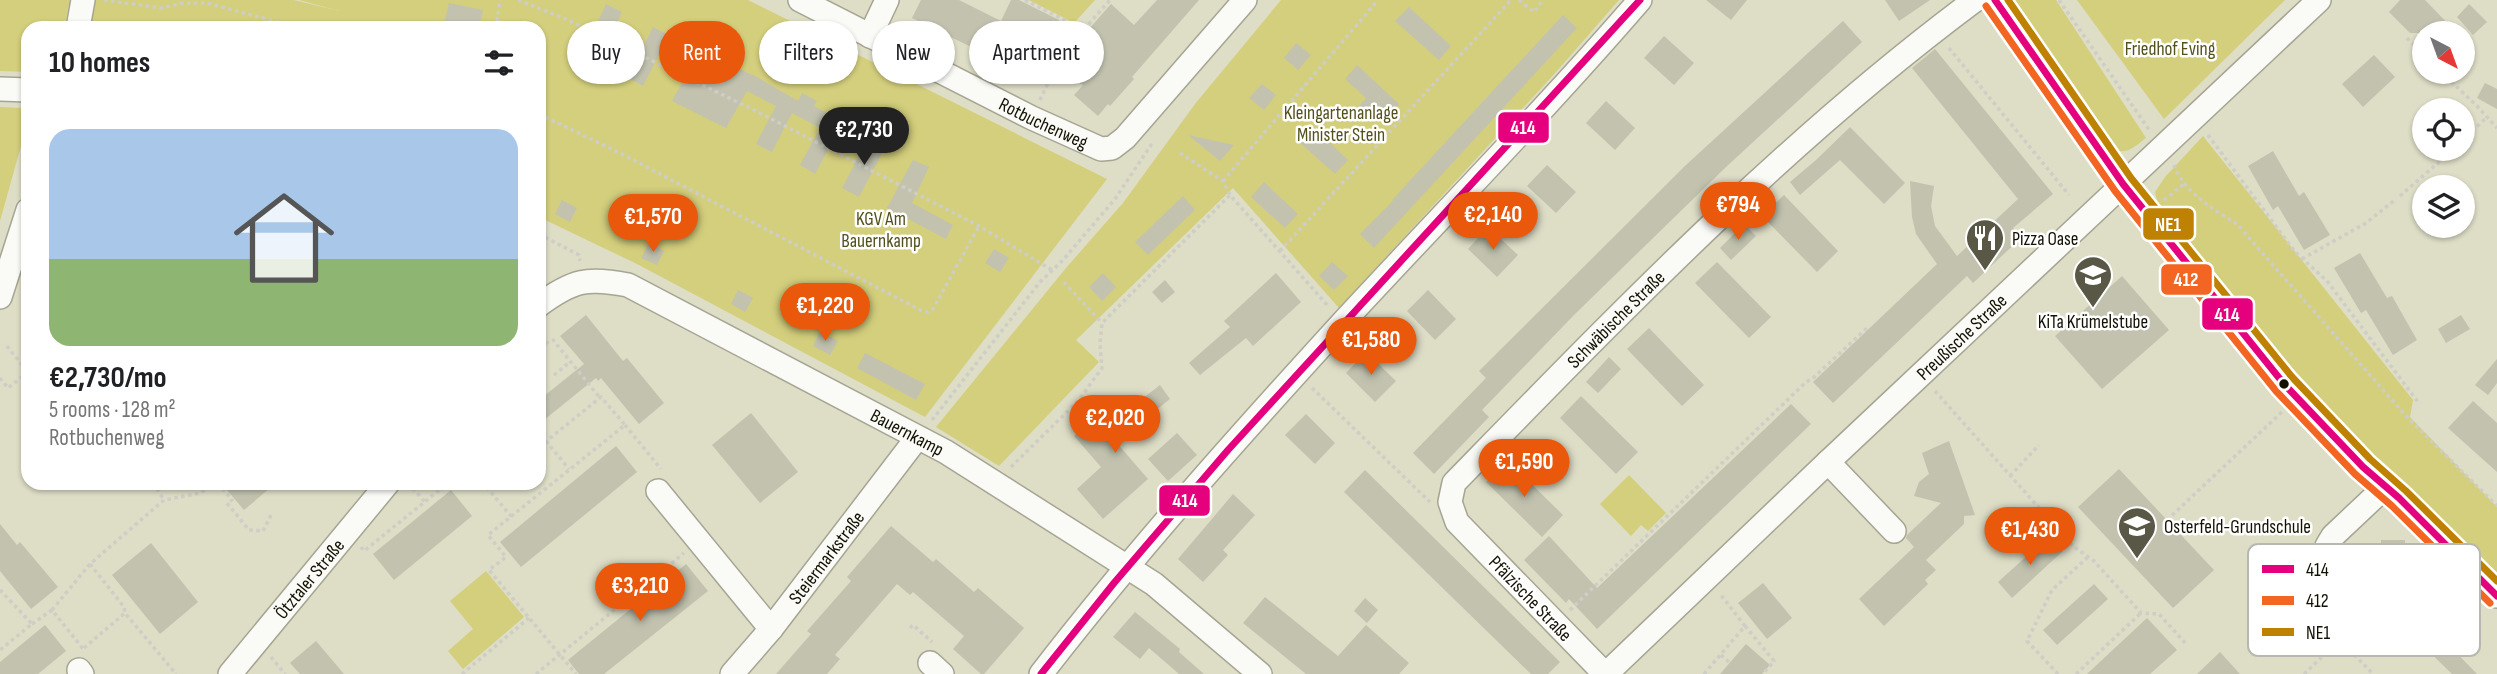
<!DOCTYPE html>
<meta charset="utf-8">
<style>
body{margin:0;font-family:"Sofia Sans Condensed",sans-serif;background:#f6f6f6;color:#202124;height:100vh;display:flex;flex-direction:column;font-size:26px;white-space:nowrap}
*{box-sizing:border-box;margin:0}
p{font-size:23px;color:#757577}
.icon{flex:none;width:38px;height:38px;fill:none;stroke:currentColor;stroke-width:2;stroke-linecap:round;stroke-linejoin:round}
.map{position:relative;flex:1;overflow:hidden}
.drawer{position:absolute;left:21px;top:21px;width:525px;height:469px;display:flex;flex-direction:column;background:#fff;border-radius:21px;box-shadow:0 2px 5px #0004}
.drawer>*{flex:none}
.guide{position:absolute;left:567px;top:21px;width:665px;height:63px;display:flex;gap:14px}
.needle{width:46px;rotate:139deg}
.buttons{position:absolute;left:2412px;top:21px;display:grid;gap:14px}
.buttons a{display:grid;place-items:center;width:63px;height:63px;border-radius:50%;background:#fff;box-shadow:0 2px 5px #0004;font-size:35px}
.price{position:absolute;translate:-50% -60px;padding:0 16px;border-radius:24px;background:#ea580c;color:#fff;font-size:23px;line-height:46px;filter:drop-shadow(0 2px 4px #0008)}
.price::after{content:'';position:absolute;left:50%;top:42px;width:21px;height:16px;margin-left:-10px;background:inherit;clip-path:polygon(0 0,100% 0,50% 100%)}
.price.on{background:#222;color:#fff}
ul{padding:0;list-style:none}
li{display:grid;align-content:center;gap:14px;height:371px;padding:0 28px}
li span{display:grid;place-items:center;height:217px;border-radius:21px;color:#555}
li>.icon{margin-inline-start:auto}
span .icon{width:126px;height:126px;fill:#fffc;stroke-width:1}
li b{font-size:30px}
h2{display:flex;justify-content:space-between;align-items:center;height:84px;padding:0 28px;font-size:30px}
.chip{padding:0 24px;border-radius:32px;background:#fff;box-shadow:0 2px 5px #0004;font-size:24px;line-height:63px}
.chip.on{background:#ea580c;color:#fff}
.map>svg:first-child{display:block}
.green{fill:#d4cf7d}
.building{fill:#c2c2af}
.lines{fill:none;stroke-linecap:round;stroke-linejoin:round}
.minor-casing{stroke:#a6a593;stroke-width:26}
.path{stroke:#cecdc6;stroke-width:3.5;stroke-dasharray:3.5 3.5;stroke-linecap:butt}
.minor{stroke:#fafaf6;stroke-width:23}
.bus-1-casing{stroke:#fff;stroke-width:12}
.bus-2-casing{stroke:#fff;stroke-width:12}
.bus-3-casing{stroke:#fff;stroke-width:12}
.bus-1{stroke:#e5007d;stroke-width:7}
.bus-2{stroke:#f26522;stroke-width:7}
.bus-3{stroke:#be8101;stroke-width:7}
.bus-dot{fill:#121103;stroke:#fff;stroke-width:2.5}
.labels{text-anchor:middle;stroke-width:5;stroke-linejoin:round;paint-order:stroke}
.park-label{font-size:19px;fill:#53501b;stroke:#fff}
.street-label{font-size:19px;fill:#121103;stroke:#fff}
.poi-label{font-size:19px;fill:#121103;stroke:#fff;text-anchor:start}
.key{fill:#fff;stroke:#b8b8b3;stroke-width:2}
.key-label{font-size:19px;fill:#121103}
.line-badge{stroke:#fff;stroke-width:2.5}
.badge-label{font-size:19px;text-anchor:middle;font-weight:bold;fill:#fff}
</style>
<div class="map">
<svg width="2497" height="674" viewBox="0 0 2497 674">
<rect width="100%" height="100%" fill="#deddc6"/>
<!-- green -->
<path class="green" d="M0,0H70L64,28H28V72L0,71Z
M93,0H294L339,11L299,0H748L1107,179L925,417L637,264L539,217V28H88Z
M1029,0H1095L1074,23Z
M1281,0H1619L1557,71L1339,308L1233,188L1076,340L1099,362L999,466L936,427L1066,268L1123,203L1195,104Z
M2007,0H2056L2146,138C2135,146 2126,156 2113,149L2060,78Z
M2077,0H2285L2164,119Z
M0,107L21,108L27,112L28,121L0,221Z
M2203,136L2413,400L2410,417L2497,507V578L2367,449L2251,323L2160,212L2155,192L2165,177Z
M1629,475L1666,513L1648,531L1641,525L1631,536L1600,504Z
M486,571L524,617L463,669L448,651L473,629L450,601Z"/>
<!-- building -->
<path class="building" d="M921,0H959L1001,21L1011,0H1019L1059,20L1032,77L912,18Z
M1157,0H1199L1132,77L1134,79L1110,106L1108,104L1098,116L1074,95L1083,85L1053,70L1111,4L1134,25Z
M1706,0H1747L1731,20Z
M1885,0H1930L1899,21Z
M2400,0H2425L2457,33H2410L2389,12Z
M449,3L483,10L479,28H443Z
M606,4L622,12L597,64L581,57Z
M2469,4L2487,22L2473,35L2457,17Z
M1409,7L1451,46L1439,60L1395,21Z
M1563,15L1577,28L1374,248L1360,234L1393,201L1392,200Z
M1843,21L1862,42L1726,167L1574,315L1482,410L1489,417L1434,474L1413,453L1486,378L1479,371L1686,165Z
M653,27L669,35L643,86L628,78Z
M1664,36L1694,63L1674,85L1644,58Z
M1296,43L1311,55L1298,70L1284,58Z
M1935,49L2053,194L2013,228L2022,237L1973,283L1967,276L1833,403L1813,382L1937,264L1916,234L1912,217L1910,181L1934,186L1931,206L1935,226L1957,256L2018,199L1912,68Z
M699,51L757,77L798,101L802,93L817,101L814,106L843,122L815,174L800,165L820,128L792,113L772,152L756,144L776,106L747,91L726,128L672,101Z
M2374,55L2395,77L2363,107L2342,84Z
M1357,65L1399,104L1387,117L1382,113L1373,123L1357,108L1366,98L1345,79Z
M2485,83L2497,89V109L2477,98Z
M1262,84L1276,95L1264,110L1249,98Z
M1606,101L1635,128L1615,150L1586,123Z
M1313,127L1348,160L1335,174L1299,142Z
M1850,127L1905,183L1884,204L1840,160L1800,195L1790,182L1816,160Z
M1188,135L1234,145L1220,161Z
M869,137L886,146L859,197L842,188Z
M2273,151L2299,196L2304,192L2330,235L2304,250L2278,206L2273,210L2248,166Z
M913,160L929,167L912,203L953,225L946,239L887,208Z
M1547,165L1576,192L1556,213L1527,186Z
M1264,182L1298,214L1285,228L1251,197Z
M1784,195L1838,251L1817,272L1762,216Z
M1183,196L1195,210L1148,255L1135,242Z
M562,200L577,208L570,222L555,214Z
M1744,224L1756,236L1731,260L1720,248Z
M1488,227L1518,255L1497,277L1468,249Z
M649,243L664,251L657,265L641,258Z
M994,249L1009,258L1000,272L985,263Z
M2360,253L2387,298L2392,296L2417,340L2393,355L2366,310L2361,313L2334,268Z
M1332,262L1348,276L1334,290L1319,276Z
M1717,262L1771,317L1749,338L1695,283Z
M1103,273L1116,287L1102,301L1089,287Z
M1276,273L1301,302L1253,346L1246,338L1200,375L1189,363L1230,327L1224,321Z
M2122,276L2169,330L2102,389L2055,336Z
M1165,280L1175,292L1162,303L1152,292Z
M738,290L753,298L745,312L731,304Z
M1428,290L1456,319L1435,340L1407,311Z
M586,315L623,361L627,358L664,403L639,424L601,378L598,381L596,378L539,424V400L584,364L560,336Z
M2461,315L2470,329L2446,343L2438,329Z
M1649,328L1704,385L1682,406L1627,349Z
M820,331L838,341L830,355L813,346Z
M1366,352L1396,381L1375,402L1346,373Z
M865,353L925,384L916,400L857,368Z
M1609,357L1621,369L1598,393L1586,382Z
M2497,359V383L2488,395L2475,385Z
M1160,385L1170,399L1116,442L1148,479L1103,519L1077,489L1101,467L1074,436L1101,413L1110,424Z
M1581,396L1638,452L1616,474L1560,418Z
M2473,401L2497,423V472L2448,428Z
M1791,404L1811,424L1597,629L1569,599L1566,603L1524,560L1549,536L1597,588Z
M751,413L798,472L760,503L712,445Z
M1306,414L1335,443L1315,464L1285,435Z
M1177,433L1197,455L1168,481L1148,459Z
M1949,441L1975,515L1964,516V524L1926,560L1936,570L1925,580L1928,584L1884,626L1859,599L1914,547L1906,538L1907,535L1941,503L1914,496L1919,482L1929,474L1922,453Z
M616,446L637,472L521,567L500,542Z
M1507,460L1563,515L1542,537L1486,482Z
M2119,469L2214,570L2173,608L2078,507Z
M1365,470L1560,662L1548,674H1531L1344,492Z
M221,483H276L244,510Z
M451,490L472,516L394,580L373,554Z
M1233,494L1255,515L1223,550L1228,555L1203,582L1178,559Z
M0,524L17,545L20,542L58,587L31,609L0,571Z
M891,526L933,562L936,559L974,592L978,588L1024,628L984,674H981L953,649L964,636L913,592L910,595L897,584L835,655L840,659L827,674H776L811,634L807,631L851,581L847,577Z
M2049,536L2063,551L2012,598L1998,582Z
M2381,540H2405V546L2435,576L2419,592L2395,568V619L2355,654V638L2366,631L2368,622L2352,593V584H2349L2345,565V554L2381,553Z
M151,543L198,602L160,634L112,575Z
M686,564L708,591L604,674H579L568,660Z
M1763,583L1792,618L1767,639L1738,603Z
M2094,584L2108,599L2057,645L2043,630Z
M1265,597L1338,656L1366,625L1409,663L1399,674H1306L1243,623Z
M1365,598L1378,610L1367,623L1354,611Z
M2438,601L2455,618L2453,620L2459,626L2445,641L2477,674H2452L2408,631Z
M1135,612L1180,649L1179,652L1204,674H1179L1149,648L1140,659L1113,637Z
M2147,618L2177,650L2150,674H2087Z
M45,625L66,651L38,674H0V662Z
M316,641L344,674H300L290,663Z
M1746,644L1770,665L1762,674H1720Z
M2220,652L2240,674H2197Z"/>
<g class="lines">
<defs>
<g id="minor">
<path id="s1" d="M800,0L1032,118L1101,149L1112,148L1125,138L1245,0"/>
<path d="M1995,0L2123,184L2284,384L2363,467L2399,498L2497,596"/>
<path d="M78,28L83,0"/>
<path d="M870,36L887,0"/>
<path d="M0,89L28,90"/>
<path d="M0,297L28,210"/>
<path id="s2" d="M539,305C573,280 587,277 628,285L946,452L1154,584L1260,674"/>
<path d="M1828,462L1894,531"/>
<path d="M658,491L771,629"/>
<path d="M2354,624C2334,598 2334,577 2327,546L2333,536L2385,487"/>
<path d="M930,663L942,674"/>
<path d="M79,670L82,674"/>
<path id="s3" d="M230,674L388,483"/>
<path id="s4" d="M732,674L771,629L917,438"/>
<path d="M1041,674C1136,551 1240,435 1345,320C1444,213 1545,110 1640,0"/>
<path id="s5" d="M1605,674L1457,522L1450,502L1454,483C1620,313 1784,142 1975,0"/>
<path id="s6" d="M1606,674L1828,462L2319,0"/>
</g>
</defs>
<!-- minor casing -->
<use href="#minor" class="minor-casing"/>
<!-- path -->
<path class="path" d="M104,0L161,8L183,3H207L300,28
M518,0L566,19L754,110L979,226L1052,270
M1025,0L1084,30
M1519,0L1534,12L1543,0
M2059,0L2150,131
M496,28L500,0
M2407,38L2424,55
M1949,48L2069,195
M2441,72L2477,106L2497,128
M1040,100L1062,54L1110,0
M539,114L618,152L922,311L927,312L933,309L979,226
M2208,135L2295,252L2327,281L2418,402
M2462,141L2487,117
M1180,153L1223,181L1230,195L1328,306
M2174,165C2185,193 2213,209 2237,224L2406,416L2497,506
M1223,181L1378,0
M2400,196L2454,149
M2164,200L2184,184
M539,234L579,255L580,261
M1280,251L1511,0
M2302,259L2366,223L2396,199
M1064,282L1102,323
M7,346L26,370
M539,346L553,340L600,398
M554,375L570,362
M0,378L8,388L26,374V370
M1312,388L1430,502
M1935,391L2073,546L2094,561L2141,613L2159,614L2186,644
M932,420L1040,282L1063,260L1115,199L1153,142
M625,425L661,469
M546,441L569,469
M539,447L601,397L625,425L488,535L506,557L489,570L576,674
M1011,467L1078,401L1102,368L1100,344L1102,323L1230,195
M2010,476L2039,445
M153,483L164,500
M218,483L232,500L227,503L249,530L263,531L272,513
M408,483L425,502
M495,483L488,489L511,516
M2167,520L2283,411
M361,547L364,551L448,483
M90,564L124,607L125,613L176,674
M0,590L32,624L0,650
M52,610L90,564L164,500L201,493L213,483
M1570,610L1806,382L1812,379L1868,327
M32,624L52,610L84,650
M1745,626L1774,661L1763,674
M910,628L913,625L932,642
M84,648L125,613
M1721,655L1730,663
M271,657L285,674
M462,674L529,618
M536,674L684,553
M1704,674L1745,626L1720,594
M2058,674L2027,641L2052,590L2088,557
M2076,674L2141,613
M2304,674L2340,640L2373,674"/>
<!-- minor -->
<use href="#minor" class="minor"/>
<defs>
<path id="bus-1" d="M1995,0L2123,184L2284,384L2363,467L2399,498L2497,596
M1041,674L1114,583L1228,450L1640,0"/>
<path id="bus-2" d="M1986,6L2115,191L2276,391L2355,474L2392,506L2490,603"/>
<path id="bus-3" d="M2008,0L2131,178L2292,377L2370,459L2406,491L2497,581"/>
</defs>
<!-- bus-1 casing -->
<use href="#bus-1" class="bus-1-casing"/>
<!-- bus-2 casing -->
<use href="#bus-2" class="bus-2-casing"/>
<!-- bus-3 casing -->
<use href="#bus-3" class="bus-3-casing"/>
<!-- bus-1 -->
<use href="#bus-1" class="bus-1"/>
<!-- bus-2 -->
<use href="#bus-2" class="bus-2"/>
<!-- bus-3 -->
<use href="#bus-3" class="bus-3"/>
</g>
<!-- icons -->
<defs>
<symbol id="restaurant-pin" viewBox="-11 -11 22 30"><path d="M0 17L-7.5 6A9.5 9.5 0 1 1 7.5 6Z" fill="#595847" stroke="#fff"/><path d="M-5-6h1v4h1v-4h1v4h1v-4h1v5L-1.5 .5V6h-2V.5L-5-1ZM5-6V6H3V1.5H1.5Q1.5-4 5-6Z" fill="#fff"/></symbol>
<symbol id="school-pin" viewBox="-11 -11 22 30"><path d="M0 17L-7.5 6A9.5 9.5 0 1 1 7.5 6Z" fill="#595847" stroke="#fff"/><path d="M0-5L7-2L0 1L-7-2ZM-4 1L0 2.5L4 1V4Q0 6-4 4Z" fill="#fff"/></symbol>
</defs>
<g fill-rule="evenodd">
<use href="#restaurant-pin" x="1963" y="216" width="44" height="60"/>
<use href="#school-pin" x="2071" y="253" width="44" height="60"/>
<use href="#school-pin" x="2115" y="504" width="44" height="60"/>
</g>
<!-- markers -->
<circle class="bus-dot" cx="2284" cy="384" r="6"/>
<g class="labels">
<!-- park labels -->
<g class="park-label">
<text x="2170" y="55">Friedhof Eving</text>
<text x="1341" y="119">Kleingartenanlage<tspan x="1341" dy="22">Minister Stein</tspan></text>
<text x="881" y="225">KGV Am<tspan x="881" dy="22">Bauernkamp</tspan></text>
</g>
<!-- street labels -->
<g class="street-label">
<text dy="7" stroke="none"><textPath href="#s1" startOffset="273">Rotbuchenweg</textPath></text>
<text dy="7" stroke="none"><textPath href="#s5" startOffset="483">Schwäbische Straße</textPath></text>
<text dy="7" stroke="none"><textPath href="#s6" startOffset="490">Preußische Straße</textPath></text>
<text dy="7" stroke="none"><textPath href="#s2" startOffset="411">Bauernkamp</textPath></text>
<text dy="7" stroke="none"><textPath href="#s4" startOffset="150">Steiermarkstraße</textPath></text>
<text dy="7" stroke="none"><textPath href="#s3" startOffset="124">Ötztaler Straße</textPath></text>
<text transform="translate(1531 598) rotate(46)" y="7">Pfälzische Straße</text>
</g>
<!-- poi labels -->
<g class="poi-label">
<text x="2012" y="245">Pizza Oase</text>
<text x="2093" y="328" text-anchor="middle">KiTa Krümelstube</text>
<text x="2164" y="533">Osterfeld-Grundschule</text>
</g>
</g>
<!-- legend -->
<rect x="2248" y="544" width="232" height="112" rx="10" class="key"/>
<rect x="2262" y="565" width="32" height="8" fill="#e5007d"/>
<rect x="2262" y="596" width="32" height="9" fill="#f26522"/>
<rect x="2262" y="628" width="32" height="8" fill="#be8101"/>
<g class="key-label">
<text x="2306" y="576">414</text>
<text x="2306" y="607">412</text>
<text x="2306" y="639">NE1</text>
</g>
<g class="line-badge">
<rect x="1497" y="111" width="53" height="33" rx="7" fill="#e5007d"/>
<rect x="2142" y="207" width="53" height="34" rx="7" fill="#be8101"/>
<rect x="2160" y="263" width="53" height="33" rx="7" fill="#f26522"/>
<rect x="2201" y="297" width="53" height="34" rx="7" fill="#e5007d"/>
<rect x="1158" y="484" width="53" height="33" rx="7" fill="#e5007d"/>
</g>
<g class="badge-label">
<text x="1523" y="134">414</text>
<text x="2168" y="231">NE1</text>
<text x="2186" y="286">412</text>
<text x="2227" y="321">414</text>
<text x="1185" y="507">414</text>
</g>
</svg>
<div class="buttons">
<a><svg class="needle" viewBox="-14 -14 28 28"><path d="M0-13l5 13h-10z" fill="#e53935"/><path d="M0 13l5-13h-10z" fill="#757577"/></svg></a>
<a><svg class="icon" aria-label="locate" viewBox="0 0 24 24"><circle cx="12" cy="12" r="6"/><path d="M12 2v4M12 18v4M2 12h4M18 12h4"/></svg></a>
<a><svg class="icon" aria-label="layers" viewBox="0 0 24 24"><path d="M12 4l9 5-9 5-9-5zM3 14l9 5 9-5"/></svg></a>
</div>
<b class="price on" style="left:864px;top:167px">€2,730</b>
<b class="price" style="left:1738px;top:242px">€794</b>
<b class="price" style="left:1493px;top:252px">€2,140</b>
<b class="price" style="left:653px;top:254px">€1,570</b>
<b class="price" style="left:825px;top:343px">€1,220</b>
<b class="price" style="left:1371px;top:377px">€1,580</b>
<b class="price" style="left:1115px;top:455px">€2,020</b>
<b class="price" style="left:1524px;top:499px">€1,590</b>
<b class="price" style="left:2030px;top:567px">€1,430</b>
<b class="price" style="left:640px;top:623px">€3,210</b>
<div class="guide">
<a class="chip">Buy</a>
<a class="chip on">Rent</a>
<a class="chip">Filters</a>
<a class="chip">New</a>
<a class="chip">Apartment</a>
</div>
<section class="drawer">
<h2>10 homes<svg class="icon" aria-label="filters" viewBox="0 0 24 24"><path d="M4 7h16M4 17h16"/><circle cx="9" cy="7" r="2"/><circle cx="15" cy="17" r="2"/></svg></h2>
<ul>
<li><span style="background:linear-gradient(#a9c7e8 60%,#8fb573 0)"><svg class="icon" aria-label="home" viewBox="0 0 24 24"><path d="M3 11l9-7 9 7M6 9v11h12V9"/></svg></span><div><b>€2,730/mo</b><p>5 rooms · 128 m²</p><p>Rotbuchenweg</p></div></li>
</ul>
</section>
</div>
